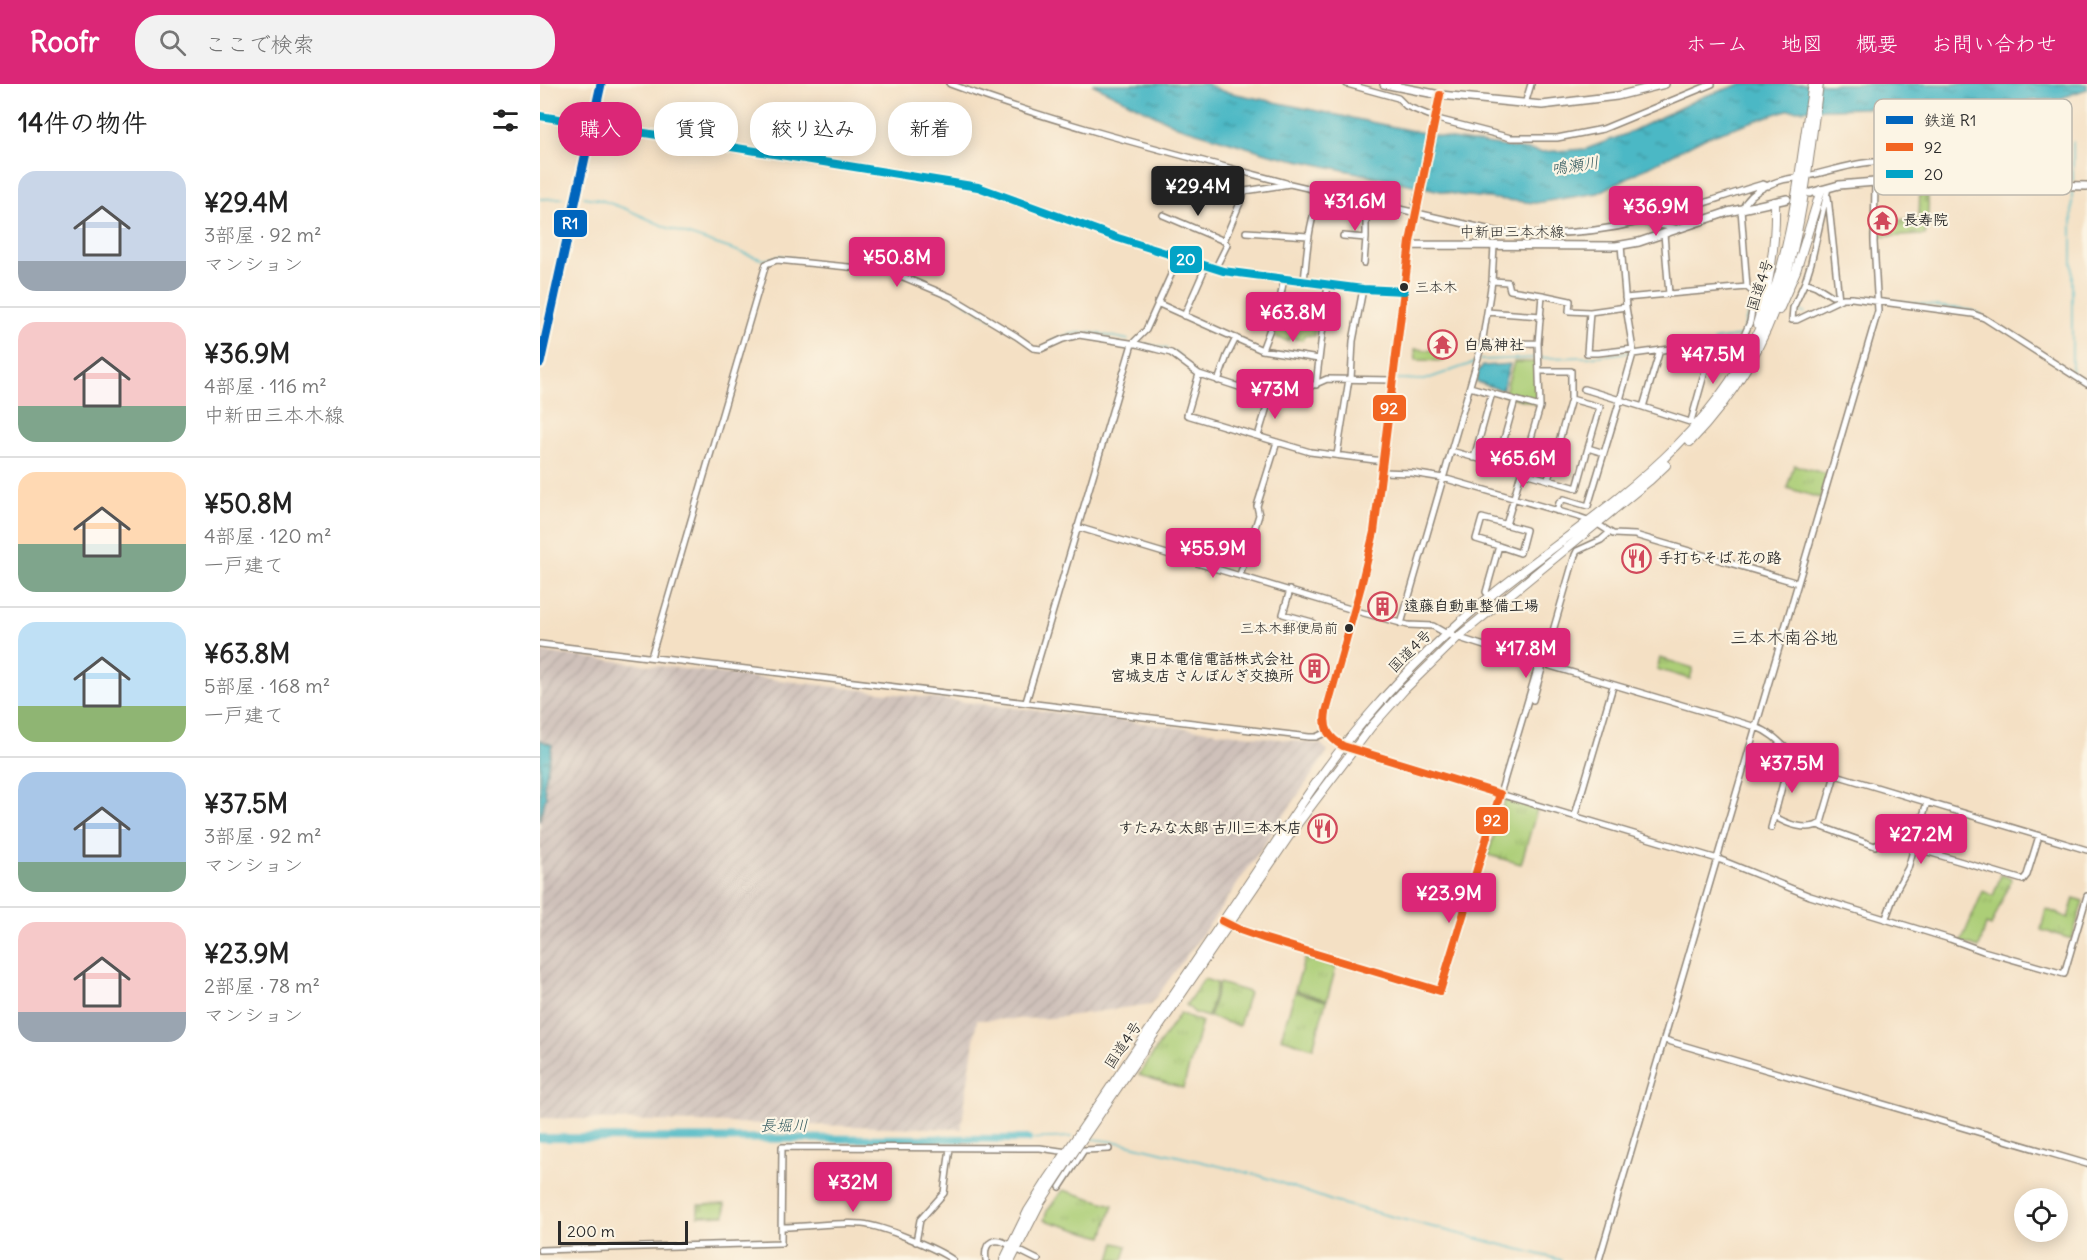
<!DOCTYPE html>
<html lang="ja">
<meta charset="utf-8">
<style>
body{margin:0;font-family:Delius,"Klee One",sans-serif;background:#f2f2f2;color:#222;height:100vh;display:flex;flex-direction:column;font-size:22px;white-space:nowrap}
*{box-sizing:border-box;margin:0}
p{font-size:20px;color:#767676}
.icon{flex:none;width:33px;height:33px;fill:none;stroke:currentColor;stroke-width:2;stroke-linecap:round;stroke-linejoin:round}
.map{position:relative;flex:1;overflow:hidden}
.sheet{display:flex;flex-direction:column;background:#fff;width:540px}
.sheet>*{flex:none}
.guide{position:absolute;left:18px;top:18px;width:570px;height:54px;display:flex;gap:12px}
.fabs{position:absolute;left:1474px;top:1104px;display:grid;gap:12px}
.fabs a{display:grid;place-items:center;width:54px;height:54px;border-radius:50%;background:#fff;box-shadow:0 3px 15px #0003;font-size:30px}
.scale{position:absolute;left:18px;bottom:15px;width:130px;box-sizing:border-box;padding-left:6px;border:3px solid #2b2b2b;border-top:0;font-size:16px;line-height:21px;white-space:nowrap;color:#2b2b2b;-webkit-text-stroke:4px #fcf5e5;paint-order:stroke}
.price{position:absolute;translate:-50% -51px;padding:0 14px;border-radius:6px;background:#db2777;color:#fff;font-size:20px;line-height:39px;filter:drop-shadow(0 2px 3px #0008)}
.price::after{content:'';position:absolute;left:50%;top:36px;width:18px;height:14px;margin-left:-9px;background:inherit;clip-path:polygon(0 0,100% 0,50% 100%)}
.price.active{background:#222;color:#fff}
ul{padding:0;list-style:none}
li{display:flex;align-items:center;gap:18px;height:150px;padding:0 18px}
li+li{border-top:2px solid #e0e0e0}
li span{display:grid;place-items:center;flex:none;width:168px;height:120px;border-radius:18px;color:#555}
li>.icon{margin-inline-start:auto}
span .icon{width:72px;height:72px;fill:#fffc;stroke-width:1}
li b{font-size:26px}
h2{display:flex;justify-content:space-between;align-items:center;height:72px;padding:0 18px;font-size:26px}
.chip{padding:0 21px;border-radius:24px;background:#fff;box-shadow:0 3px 15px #0003;font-size:21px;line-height:54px}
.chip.active{background:#db2777;color:#fff}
header{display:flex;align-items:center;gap:36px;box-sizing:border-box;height:84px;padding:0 30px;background:#db2777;color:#fff}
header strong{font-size:28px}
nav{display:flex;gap:33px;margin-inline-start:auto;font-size:21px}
.search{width:420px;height:54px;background:#f2f2f2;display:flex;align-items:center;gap:15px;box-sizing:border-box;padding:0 21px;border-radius:24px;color:#767676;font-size:22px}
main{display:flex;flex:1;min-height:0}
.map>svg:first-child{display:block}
.industrial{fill:url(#industrial-furrows)}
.grass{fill:url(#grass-tufts);stroke:#6c7c51;stroke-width:1.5}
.cemetery{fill:url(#cemetery-stones);stroke:#6c7c51;stroke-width:1.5}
.park{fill:#acce77;stroke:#6c7c51;stroke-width:1.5}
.water{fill:url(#water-ripples);stroke:#3b7278;stroke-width:1.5}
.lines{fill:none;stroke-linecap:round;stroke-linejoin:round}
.stream{stroke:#4bb8c5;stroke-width:1.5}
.river{stroke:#4bb8c5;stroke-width:8}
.minor-casing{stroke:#908678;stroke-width:8}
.major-casing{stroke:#908678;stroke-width:10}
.highway-casing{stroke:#908678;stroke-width:10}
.minor{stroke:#fff;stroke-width:5}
.major{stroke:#fff;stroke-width:7}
.highway{stroke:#fff;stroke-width:8}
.major-bridge-casing{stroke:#908678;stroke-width:10;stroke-linecap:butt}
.major-bridge{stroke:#fff;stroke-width:7}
.bus-1-casing{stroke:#fcf5e5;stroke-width:12}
.bus-2-casing{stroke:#fcf5e5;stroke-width:12}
.bus-1{stroke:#f26522;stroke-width:8}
.bus-2{stroke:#02a3c6;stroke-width:8}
.rail-1-casing{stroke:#fcf5e5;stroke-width:14}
.rail-1{stroke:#0065bd;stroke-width:9}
.bus-dot{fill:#2b2b2b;stroke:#fcf5e5;stroke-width:2}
.labels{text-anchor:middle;stroke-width:4.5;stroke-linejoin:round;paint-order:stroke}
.bus-label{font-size:14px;fill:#2b2b2b;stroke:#fcf5e5;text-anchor:start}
.poi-label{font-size:15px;font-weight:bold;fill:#2b2b2b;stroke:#fcf5e5;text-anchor:start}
.street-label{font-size:15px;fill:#2b2b2b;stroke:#fcf5e5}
.water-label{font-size:16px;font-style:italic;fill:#365c61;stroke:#fcf5e5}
.quarter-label{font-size:18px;fill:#2b2b2b;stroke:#fcf5e5}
.key{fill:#fcf5e5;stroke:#bdb8ad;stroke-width:1.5}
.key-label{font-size:16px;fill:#2b2b2b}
.line-badge{stroke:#fcf5e5;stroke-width:2}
.badge-label{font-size:16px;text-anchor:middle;font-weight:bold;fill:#fff}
</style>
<header>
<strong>Roofr</strong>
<div class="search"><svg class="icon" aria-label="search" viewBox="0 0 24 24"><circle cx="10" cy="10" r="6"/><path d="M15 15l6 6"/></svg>ここで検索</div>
<nav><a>ホーム</a><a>地図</a><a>概要</a><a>お問い合わせ</a></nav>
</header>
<main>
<section class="sheet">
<h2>14件の物件<svg class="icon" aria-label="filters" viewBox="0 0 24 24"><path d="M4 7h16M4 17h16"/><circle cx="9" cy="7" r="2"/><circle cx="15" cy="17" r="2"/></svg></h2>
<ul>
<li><span style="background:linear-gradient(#c9d6e8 75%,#9aa5b1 0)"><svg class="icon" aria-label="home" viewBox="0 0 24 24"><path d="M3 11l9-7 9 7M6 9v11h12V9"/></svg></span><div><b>¥29.4M</b><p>3部屋 · 92 m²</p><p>マンション</p></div></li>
<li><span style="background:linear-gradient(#f6c9c9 70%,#7fa58c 0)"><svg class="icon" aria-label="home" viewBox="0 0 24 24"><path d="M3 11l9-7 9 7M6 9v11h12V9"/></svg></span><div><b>¥36.9M</b><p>4部屋 · 116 m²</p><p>中新田三本木線</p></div></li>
<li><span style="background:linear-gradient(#ffd9b3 60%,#7fa58c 0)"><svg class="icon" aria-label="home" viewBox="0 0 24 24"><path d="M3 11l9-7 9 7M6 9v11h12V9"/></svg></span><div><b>¥50.8M</b><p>4部屋 · 120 m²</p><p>一戸建て</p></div></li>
<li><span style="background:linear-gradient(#bfe0f5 70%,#8fb573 0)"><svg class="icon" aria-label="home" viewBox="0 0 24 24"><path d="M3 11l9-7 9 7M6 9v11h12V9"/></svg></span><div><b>¥63.8M</b><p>5部屋 · 168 m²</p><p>一戸建て</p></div></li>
<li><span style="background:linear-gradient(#a9c7e8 75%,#7fa58c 0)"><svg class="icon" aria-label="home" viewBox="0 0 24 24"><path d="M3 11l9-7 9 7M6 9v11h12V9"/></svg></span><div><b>¥37.5M</b><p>3部屋 · 92 m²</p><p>マンション</p></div></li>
<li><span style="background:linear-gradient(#f6c9c9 75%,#9aa5b1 0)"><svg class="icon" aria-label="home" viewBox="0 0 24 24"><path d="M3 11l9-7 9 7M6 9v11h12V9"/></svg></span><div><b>¥23.9M</b><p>2部屋 · 78 m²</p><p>マンション</p></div></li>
</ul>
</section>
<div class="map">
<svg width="1547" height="1176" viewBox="0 0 1547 1176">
<defs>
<pattern id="industrial-furrows" width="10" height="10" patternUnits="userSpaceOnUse" patternTransform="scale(1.5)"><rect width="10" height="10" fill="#cfc1ba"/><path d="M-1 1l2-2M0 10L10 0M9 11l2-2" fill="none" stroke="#b2a6a0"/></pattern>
<pattern id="grass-tufts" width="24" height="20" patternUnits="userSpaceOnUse" patternTransform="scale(1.5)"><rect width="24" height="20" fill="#acce77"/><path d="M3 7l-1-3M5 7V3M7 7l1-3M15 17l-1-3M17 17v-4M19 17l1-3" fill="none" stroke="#94b167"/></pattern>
<pattern id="cemetery-stones" width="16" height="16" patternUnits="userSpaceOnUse" patternTransform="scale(1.5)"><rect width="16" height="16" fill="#acce77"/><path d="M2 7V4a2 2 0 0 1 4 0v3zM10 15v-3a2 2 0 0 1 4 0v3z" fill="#94b167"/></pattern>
<pattern id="water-ripples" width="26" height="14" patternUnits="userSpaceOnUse" patternTransform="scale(1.5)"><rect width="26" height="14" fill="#4bb8c5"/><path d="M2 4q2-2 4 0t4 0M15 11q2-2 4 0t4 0" fill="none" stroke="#3f96a0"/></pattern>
</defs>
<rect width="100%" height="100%" fill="#fcf5e5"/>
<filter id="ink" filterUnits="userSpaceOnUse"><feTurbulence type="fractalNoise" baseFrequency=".0167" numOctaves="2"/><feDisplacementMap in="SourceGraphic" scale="12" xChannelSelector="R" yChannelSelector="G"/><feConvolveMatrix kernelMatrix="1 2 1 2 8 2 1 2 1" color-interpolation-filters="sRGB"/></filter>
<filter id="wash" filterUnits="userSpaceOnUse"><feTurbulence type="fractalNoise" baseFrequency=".008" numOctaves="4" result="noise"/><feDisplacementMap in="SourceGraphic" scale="24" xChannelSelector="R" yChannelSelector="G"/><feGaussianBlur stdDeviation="1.35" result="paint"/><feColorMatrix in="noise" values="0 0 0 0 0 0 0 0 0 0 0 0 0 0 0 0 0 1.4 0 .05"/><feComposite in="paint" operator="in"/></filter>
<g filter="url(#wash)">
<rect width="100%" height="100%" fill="#f4e0c4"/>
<!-- industrial -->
<path class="industrial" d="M0,568L781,660L788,667L674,834L611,920L513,934L437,936L421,1045L0,1034Z"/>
<!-- grass -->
<path class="grass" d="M1254,381L1287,390L1280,414L1247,404Z
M1120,574L1153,584L1150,595L1117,585Z
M965,715L995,723L994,725L997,726L981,780L948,771Z
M1461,791L1472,794L1451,842L1446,840L1439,864L1421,858L1443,807L1453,812Z
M1534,814L1543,817L1532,855L1501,846L1506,825L1528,834Z
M765,874L796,883L787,916L755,906Z
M664,895L677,899L668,933L655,929L646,921Z
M679,899L709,908L699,942L669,933Z
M755,908L786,917L773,964L741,954Z
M640,929L662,938L643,1004L599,991Z
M523,1106L573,1121L563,1153L504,1136L507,1127Z
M575,1159L587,1162L583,1176H570Z"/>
<!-- cemetery -->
<path class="cemetery" d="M1380,104H1387C1390,120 1388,135 1385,151L1336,153L1335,143H1352V136L1379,135Z
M743,212L756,214L753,229L777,234L775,252L765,251L763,256L750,254L747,257L729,250Z
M185,1120V1131L158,1132V1121Z"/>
<!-- park -->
<path class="park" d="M875,265L902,267L904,277L876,276Z
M974,278H997V320L964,311Z"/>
<!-- water -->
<path class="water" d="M552,0H667L682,7L912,55L1001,68L1046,65L1086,50L1162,13L1201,0H1547V5L1519,15L1366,23L1247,26L1166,53L1058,109L995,119L919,111L730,70L637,42Z
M970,280L962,306L936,298L939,286L943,282Z
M0,656L12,661L4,701L6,713L0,736Z"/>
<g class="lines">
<!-- stream -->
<path class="stream" d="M1533,97V58
M44,113L61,116L86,125L128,144L224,176L241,172L262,176
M0,115L23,114
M389,201L408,208L453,235
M1341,215L1429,226L1442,231
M1255,227L1265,229
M465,242L488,258
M1203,248L1210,221
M1173,256L1201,252
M512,257C540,243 559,250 588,256
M605,260L627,265
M634,268L642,274
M1000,274L1049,273L1091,268
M940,276L996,274
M1532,287V106
M857,295L884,296L936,278
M546,1054L583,1059L721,1092L795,1118L1021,1176
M488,1055L532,1053"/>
<!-- river -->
<path class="river" d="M0,1054L488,1055"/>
</g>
</g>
<g filter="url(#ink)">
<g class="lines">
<defs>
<path id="minor" d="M410,0C520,41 633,69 746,99
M807,0L858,14L866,22L901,36L971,54H1017L1063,45L1172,0
M985,20L991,0
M0,32L438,103L578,154L683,187L823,205L864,207
M1266,92C1289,89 1341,67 1361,84L1362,98
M646,93L705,107
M1288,104L1271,179L1265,198L1253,224L1252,236H1257L1303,214H1312L1433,230L1444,234L1547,300
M1288,113L1299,216
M1203,124C1210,106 1239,94 1258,94
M1201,125L1207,203
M623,131L684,157
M1103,138L1135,144
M706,148L768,152
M803,152L826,154
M1081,161L1086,223L1093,266
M824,179L826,154V118
M675,185L687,161L684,157L705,107L750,100L960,148C1009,152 1056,149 1103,137C1144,127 1183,112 1223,100L1228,102
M764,197C767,171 768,135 781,112L803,116
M952,197L968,198L970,206L1002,211
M1265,198L1276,202L1292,212L1297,211
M1085,214L1129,210
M617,219L722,266L779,275
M947,228L1001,232
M1050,228L1086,223
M644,232L666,182
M942,260L998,259
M722,266L739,221L744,194
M1120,266L1103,323L1080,316L1093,270L1173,259L1202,256L1210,238L1215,210L1207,203L1129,210L1124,150
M999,287H1031V315L1060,323L1048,364L1064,369
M659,290L647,331L770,368L843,377
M811,295L813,257L823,205
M678,297L687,272L696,254
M776,301L788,200
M930,303L1000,323
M1103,323L1153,339
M1151,337L1173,259
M718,352L730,313
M911,367L957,380L975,316
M797,371L809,295
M934,374L952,309
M842,388L872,389L903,394L1039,433L1056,439L1073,450L1095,451L1258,499
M981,388L1037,404L1048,364
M1008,396L1031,315
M1017,427L1019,419L1024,415L1048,422L1080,316L1044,305
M966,441L1000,323L998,259L1002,211L1030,217L1029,227L1050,228L1047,269H1058L1093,265
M537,443L820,528L868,541L893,542L907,550L960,567L1216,643C1239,651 1249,672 1269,683L1547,766
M700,491L719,431L717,422L737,358
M750,506L743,530L772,538
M950,512L946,508L959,462L980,469L986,446L942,434L936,455L959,462
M861,540L942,260L952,197L954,162
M0,560L769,653H776L787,648
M111,573L226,180L237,176L349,187L411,213L476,252L493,264L501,265L523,255L539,251L596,260L631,269L659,290L730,313L753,310L787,295L853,296
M999,579L960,710L1181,776L1270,812L1410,855L1443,867L1524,890L1547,812
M993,616L1035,471L1037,467L1061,456L1069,449
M486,618L592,260L606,246L639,173
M1035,731L1073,602
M1234,732C1246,740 1268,748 1281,739L1295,691
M1277,741L1335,762L1343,757H1351L1483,796L1487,791L1499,752
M1231,744L1251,669
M1346,834L1357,804L1368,784L1387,718
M687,840L726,855L898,907L902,906L960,710L813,665
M1125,956L1547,1080
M520,1103L544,1066L569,1065
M242,1143C269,1143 295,1138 322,1140C343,1142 396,1164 413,1176
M376,1158L380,1136L404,1109L410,1064
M476,1165L498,1176
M0,1166L241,1159L242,1063L500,1064L527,1068
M446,1176C443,1156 456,1152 471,1162
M1059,1176L1338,227L1334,158L1335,98"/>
<path id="major" d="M844,0L900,11L1002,21L1077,12L1125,0
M897,30L900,11
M1270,109L1299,101L1335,98L1547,102
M870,161L1076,162L1099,158L1188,128L1247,115
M813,665C797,660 784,652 785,633L821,502L834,448L870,158L876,122"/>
<path id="highway" d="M1239,226L1256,187L1281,106
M1217,240C1230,200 1236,160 1235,118
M1150,358C1192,314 1225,260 1243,202C1263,141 1270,65 1279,0
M464,1176L488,1127L509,1094C573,999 637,904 702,809C744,747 784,681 834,625C870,583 910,545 953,510C1058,426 1174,361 1226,229C1255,156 1260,76 1273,0
M471,1176L500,1119L531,1072L758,739L831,643L864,606L918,553L1109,397L1126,381"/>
</defs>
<!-- minor casing -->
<use href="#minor" class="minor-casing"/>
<!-- major casing -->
<use href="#major" class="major-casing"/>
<!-- highway casing -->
<use href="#highway" class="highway-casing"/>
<!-- minor -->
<use href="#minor" class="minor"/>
<!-- major -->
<use href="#major" class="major"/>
<!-- highway -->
<use href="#highway" class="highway"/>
<defs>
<path id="major-bridge" d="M876,122L897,30"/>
</defs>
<!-- major-bridge casing -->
<use href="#major-bridge" class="major-bridge-casing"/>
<!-- major-bridge -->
<use href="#major-bridge" class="major-bridge"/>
<defs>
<path id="bus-1" d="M682,837L700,846L726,855L900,907L960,710L803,662C789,654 783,645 786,628L821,502L834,448L870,158L900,11"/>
<path id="bus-2" d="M0,32L438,103L578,154L683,187L823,205L864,207"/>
</defs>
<!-- bus-1 casing -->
<use href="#bus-1" class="bus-1-casing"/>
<!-- bus-2 casing -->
<use href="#bus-2" class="bus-2-casing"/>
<!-- bus-1 -->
<use href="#bus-1" class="bus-1"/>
<!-- bus-2 -->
<use href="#bus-2" class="bus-2"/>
<defs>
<path id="rail-1" d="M0,279L61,0"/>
</defs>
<!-- rail-1 casing -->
<use href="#rail-1" class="rail-1-casing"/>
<!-- rail-1 -->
<use href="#rail-1" class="rail-1"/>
</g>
</g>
<!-- icons -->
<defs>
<symbol id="temple-ring" viewBox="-11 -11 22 22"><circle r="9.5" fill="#fcf5e5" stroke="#d1495b" stroke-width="1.5"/><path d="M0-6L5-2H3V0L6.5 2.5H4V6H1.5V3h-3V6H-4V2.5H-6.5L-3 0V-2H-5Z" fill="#d1495b"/></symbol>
<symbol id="restaurant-ring" viewBox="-11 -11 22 22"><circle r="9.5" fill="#fcf5e5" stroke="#d1495b" stroke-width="1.5"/><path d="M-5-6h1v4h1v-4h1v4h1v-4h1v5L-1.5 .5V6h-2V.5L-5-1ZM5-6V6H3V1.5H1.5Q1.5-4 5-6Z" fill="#d1495b"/></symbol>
<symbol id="building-ring" viewBox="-11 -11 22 22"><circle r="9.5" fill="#fcf5e5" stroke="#d1495b" stroke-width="1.5"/><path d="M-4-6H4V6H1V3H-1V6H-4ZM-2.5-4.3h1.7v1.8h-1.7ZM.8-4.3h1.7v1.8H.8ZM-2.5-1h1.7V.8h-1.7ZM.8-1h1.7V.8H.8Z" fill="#d1495b"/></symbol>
</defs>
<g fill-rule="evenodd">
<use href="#temple-ring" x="1326" y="120" width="33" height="33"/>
<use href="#temple-ring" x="886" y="244" width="33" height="33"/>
<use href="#restaurant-ring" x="1080" y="458" width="33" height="33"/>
<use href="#building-ring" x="826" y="506" width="33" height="33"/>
<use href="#building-ring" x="758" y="568" width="33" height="33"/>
<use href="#restaurant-ring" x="766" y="728" width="33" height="33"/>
</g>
<!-- markers -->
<g class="bus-dot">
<circle cx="864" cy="203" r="5"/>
<circle cx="809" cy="544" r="5"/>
</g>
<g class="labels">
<!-- bus labels -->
<g class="bus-label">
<text x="875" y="208">三本木</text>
<text x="798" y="549" text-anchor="end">三本木郵便局前</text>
</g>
<!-- poi labels -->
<g class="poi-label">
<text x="1363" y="141">長寿院</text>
<text x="924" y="266">白鳥神社</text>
<text x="1118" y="479">手打ちそば 花の路</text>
<text x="864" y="527">遠藤自動車整備工場</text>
<text x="754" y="580" text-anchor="end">東日本電信電話株式会社<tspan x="754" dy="17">宮城支店 さんぼんぎ交換所</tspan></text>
<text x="762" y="749" text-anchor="end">すたみな太郎 古川三本木店</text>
</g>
<!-- street labels -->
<g class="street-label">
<text x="972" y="153">中新田三本木線</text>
<text transform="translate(1220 201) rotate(-72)" y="5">国道4号</text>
<text transform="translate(870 567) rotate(-45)" y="5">国道4号</text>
<text transform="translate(583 961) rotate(-56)" y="5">国道4号</text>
</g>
<!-- water labels -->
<g class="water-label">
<text transform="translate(1035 81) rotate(-8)" y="6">鳴瀬川</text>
<text x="244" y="1047">長堀川</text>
</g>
<!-- quarter labels -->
<g class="quarter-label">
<text x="1244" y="560">三本木南谷地</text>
</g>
</g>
<!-- legend -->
<rect x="1334" y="15" width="198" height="96" rx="9" class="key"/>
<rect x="1346" y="32" width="27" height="8" fill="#0065bd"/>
<rect x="1346" y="59" width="27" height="8" fill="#f26522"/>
<rect x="1346" y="86" width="27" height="8" fill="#02a3c6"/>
<g class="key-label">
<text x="1384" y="42">鉄道 R1</text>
<text x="1384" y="69">92</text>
<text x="1384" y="96">20</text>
</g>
<g class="line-badge">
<rect x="13" y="125" width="35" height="29" rx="6" fill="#0065bd"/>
<rect x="629" y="161" width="34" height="29" rx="6" fill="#02a3c6"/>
<rect x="832" y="310" width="35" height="28" rx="6" fill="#f26522"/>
<rect x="935" y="722" width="34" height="29" rx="6" fill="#f26522"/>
</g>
<g class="badge-label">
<text x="30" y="145">R1</text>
<text x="646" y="181">20</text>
<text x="849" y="330">92</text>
<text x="952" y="742">92</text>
</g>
</svg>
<div class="fabs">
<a><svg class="icon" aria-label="locate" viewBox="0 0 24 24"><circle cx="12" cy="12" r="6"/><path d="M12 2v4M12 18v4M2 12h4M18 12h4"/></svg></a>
</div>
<div class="scale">200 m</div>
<b class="price active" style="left:658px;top:133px">¥29.4M</b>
<b class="price" style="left:815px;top:148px">¥31.6M</b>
<b class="price" style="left:1116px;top:153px">¥36.9M</b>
<b class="price" style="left:357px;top:204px">¥50.8M</b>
<b class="price" style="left:753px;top:259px">¥63.8M</b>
<b class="price" style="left:1173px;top:301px">¥47.5M</b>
<b class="price" style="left:735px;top:336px">¥73M</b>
<b class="price" style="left:983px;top:405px">¥65.6M</b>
<b class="price" style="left:673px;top:495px">¥55.9M</b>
<b class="price" style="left:986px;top:595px">¥17.8M</b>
<b class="price" style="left:1252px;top:710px">¥37.5M</b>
<b class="price" style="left:1381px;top:781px">¥27.2M</b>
<b class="price" style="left:909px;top:840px">¥23.9M</b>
<b class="price" style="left:313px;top:1129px">¥32M</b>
<div class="guide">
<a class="chip active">購入</a>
<a class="chip">賃貸</a>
<a class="chip">絞り込み</a>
<a class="chip">新着</a>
</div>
</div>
</main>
